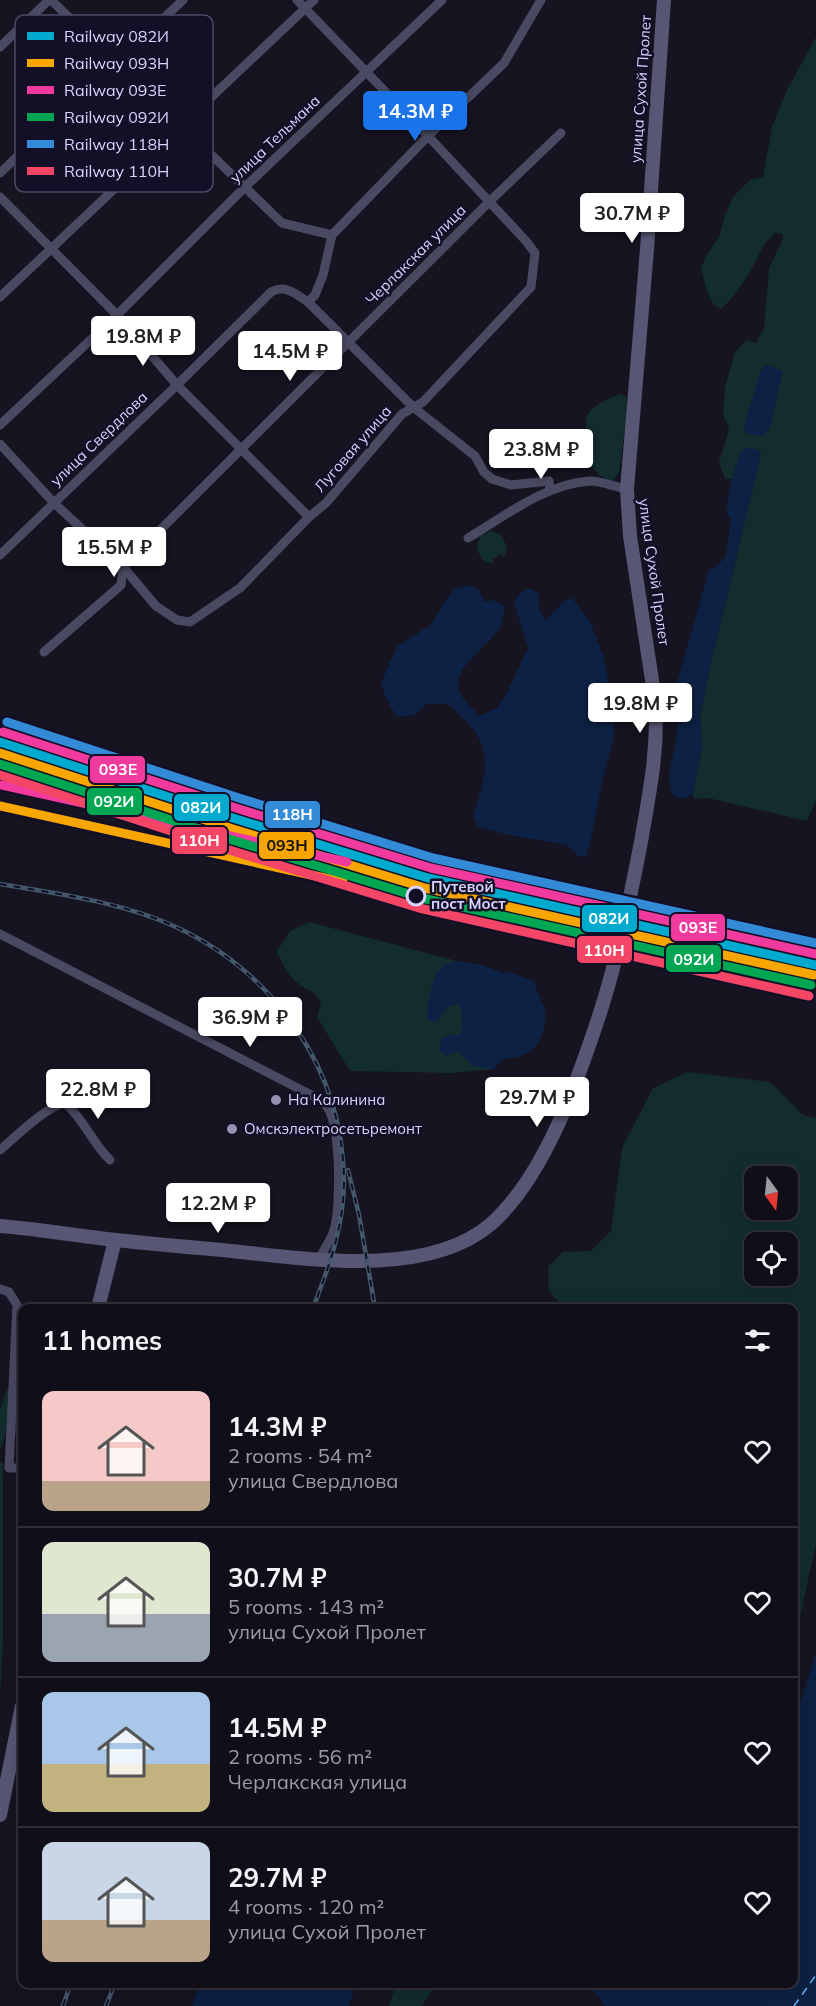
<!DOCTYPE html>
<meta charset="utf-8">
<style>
body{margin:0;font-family:Mulish,sans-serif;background:#1e1d26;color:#f1f3f6;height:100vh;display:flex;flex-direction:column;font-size:22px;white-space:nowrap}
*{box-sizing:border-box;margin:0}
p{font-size:20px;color:#9c9ca2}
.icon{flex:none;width:33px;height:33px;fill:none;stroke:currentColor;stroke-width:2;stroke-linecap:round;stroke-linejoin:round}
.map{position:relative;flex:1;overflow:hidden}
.details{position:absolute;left:18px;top:1304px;width:780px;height:684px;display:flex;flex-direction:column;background:#100f19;border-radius:12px;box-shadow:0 6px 24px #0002,0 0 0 2px #302f38}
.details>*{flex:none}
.needle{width:39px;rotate:165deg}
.tools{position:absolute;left:744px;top:1166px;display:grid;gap:12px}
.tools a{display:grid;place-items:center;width:54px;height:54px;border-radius:12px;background:#100f19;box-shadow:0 6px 24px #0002,0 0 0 2px #302f38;font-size:30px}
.price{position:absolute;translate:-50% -51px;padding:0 14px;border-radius:6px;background:#fff;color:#222;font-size:20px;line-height:39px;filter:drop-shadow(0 2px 3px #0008)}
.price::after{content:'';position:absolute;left:50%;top:36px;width:18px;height:14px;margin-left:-9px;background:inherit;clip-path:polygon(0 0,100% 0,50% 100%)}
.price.on{background:#1a73e8;color:#fff}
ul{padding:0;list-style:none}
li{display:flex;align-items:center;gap:18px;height:150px;padding:0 24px}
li+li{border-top:2px solid #302f38}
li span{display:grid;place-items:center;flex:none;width:168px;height:120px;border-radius:12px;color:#555}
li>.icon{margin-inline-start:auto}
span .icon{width:72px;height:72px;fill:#fffc;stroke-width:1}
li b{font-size:26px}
h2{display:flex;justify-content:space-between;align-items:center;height:72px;padding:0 24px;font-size:26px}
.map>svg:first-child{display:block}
.green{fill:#132c2d;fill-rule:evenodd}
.water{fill:#0d2144}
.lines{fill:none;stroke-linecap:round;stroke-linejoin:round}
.ferry{stroke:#62b6ff;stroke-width:1.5;stroke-dasharray:8 6;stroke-linecap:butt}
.street{stroke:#4a4962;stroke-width:9}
.secondary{stroke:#575674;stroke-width:14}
.rail-casing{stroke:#43596b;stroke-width:4.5}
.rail{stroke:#130f26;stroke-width:2;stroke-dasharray:7;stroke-linecap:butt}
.rail-1-casing{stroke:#130f26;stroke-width:14}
.rail-2-casing{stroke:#130f26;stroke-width:14}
.rail-3-casing{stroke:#130f26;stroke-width:14}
.rail-4-casing{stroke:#130f26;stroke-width:14}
.rail-5-casing{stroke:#130f26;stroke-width:14}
.rail-6-casing{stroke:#130f26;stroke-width:14}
.rail-1{stroke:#00a9ce;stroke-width:9}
.rail-2{stroke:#f7a600;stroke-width:9}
.rail-3{stroke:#f13a9d;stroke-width:9}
.rail-4{stroke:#00a651;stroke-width:9}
.rail-5{stroke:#338bd7;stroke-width:9}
.rail-6{stroke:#f34667;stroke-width:9}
.stop-dot{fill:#130f26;stroke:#d9d4ff;stroke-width:3}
.poi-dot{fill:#9591b1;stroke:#130f26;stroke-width:2}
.labels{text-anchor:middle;stroke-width:5;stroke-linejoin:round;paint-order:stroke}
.street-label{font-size:15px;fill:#d9d4ff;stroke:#130f26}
.stop-label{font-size:15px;font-weight:bold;fill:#d9d4ff;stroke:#130f26;text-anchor:start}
.poi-label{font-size:15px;fill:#d9d4ff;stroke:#130f26;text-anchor:start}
.key{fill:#130f26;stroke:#4e4a67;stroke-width:1.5}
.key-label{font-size:16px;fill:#d9d4ff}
.line-badge{stroke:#130f26;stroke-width:2}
.badge-label{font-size:16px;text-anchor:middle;font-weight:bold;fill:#fff}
.pale-badge-label{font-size:16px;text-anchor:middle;font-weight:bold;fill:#111}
</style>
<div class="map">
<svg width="816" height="2006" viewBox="0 0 816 2006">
<rect width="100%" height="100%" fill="#161421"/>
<!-- green -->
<path class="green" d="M816,37V800L807,821L708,798L694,799L693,793L702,747L700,716L711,662L761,454H740L732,479H725L719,462L729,430L723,414L725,387L735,352L747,340L756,343L764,328L769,268L783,239L782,234L775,233C761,246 761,252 752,268C743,283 734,297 721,309L713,304L706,288L701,268L706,256L719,237L725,215L733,197L750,180L763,177L772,127L787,90Z
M619,394L626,397L628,405L619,472L613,481H609C588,469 585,456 586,434C586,426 585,417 590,411C596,403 610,399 619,394Z
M491,531C501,532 503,539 507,547L504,558L501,554L492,559L494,563C484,564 480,557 477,548L480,536Z
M309,922L457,961L444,966L437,1021L449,1006L459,1003C464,1013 461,1021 463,1031L459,1035H451C462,1059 467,1063 493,1070H482L453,1073L350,1071L317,1017L321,1003C315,991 313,993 303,987C290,979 282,965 277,951L290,931Z
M688,1072L770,1082L803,1115L816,1118V1544L798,1626L794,1630V1308H564L549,1291L548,1267L563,1252L591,1251L611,1231L622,1148L653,1088ZM754,1176H788V1209H754ZM754,1242H788V1275H754Z
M22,1351V1460L18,1453L20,1445L15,1432L7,1431L0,1450V1409L7,1389L18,1390V1361Z
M0,1462L3,1463V1644L0,1695Z
M396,1983H432L434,1987L422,2006H389Z"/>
<!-- water -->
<path class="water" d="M769,365L782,371V375L769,430L763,436L747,434L744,427L761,370L764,366Z
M745,448L757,449L761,454L711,662L700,716L702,747L693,793L684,799L673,796C663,771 678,752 677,727C676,714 674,703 675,690L709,570L718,565L726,556L731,520L726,511L732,479L740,453Z
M469,585L480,591L484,602L494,600L505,606C503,612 503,619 501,625C491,645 452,666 459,690C461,699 473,709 479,716L497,708L507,693L528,648L514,602L520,593L529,588L538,593L539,609L546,620L564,601L572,598L590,622L603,655L611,697L614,737L603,776L591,839L586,857L578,856L567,845L509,835L478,827L473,815C480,796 489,770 483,749C479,731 462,717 448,704H426L415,715L397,717L387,700L381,683L397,647L432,624L442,606L455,589Z
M457,961L482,965L503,973L509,972L534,981C536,990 541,999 544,1008C548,1023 541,1047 526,1054C508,1062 508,1052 493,1070L472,1065L458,1051L446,1056L439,1050L442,1038L451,1035H459L463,1031L461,1025L463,1019L459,1003L449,1006L437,1021L432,1022L427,1018C429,1002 430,978 443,966C447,964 453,962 457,961Z
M816,1654V2006H605L588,1983H794V1722Z
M200,1983H356L349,2006H192Z"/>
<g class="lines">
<!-- ferry -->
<path class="ferry" d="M794,2006L816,1975"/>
<!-- street -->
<path class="street" d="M51,0L282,223L332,235
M0,47L49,0
M0,173L183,0
M0,197L117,315L177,385L309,517
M0,297L314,0
M308,302L413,407L475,456L484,472L492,479L511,485L549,481L550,491
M0,425L117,315L245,187L442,0
M0,444L54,503L123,567L156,606L177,620L190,622L240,588L309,517L326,503L402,414L423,402L531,287L535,253L526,241L428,136L297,0
M468,538C505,516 545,484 590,481C601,481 615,487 627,489
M0,555L177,385L271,292C285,284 296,294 308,302L315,295L323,275L332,235L428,136L504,63L541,0
M44,652L121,585L123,567L489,202L561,133
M0,934L313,1096C317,1099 324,1102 327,1107C341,1124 341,1208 334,1230C331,1240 324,1249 319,1259
M0,1150C14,1138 48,1105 65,1103C84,1119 92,1143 110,1160
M0,1289L9,1292L17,1305L9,1468H22"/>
<!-- secondary -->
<path class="secondary" d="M0,1226C39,1229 77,1236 116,1240C152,1244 187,1247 222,1250C301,1258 426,1280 491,1224C545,1176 578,1080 600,1013C618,957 630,900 641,842C649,795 659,748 655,700L630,536L627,489L647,249L664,0
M98,1308L115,1240
M0,1815L22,1706"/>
<defs>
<path id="rail" d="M0,787L200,831L428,878
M0,884C58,894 122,902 176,927C275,973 343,1070 344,1181C344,1226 329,1267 313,1308
M348,1170L359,1215L375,1308
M63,2006L71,1983
M106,2006L115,1983"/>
</defs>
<!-- rail casing -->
<use href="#rail" class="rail-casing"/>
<!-- rail -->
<use href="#rail" class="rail"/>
<defs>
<path id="rail-1" d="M0,742L236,819L428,878L816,965"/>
<path id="rail-2" d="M0,753L233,829L425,888L814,975
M0,806L343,882"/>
<path id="rail-3" d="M3,732L239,809L431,868L816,954
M2,785L347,862"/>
<path id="rail-4" d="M0,764L229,839L422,898L811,985"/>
<path id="rail-5" d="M7,722L242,799L433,858L816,943"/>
<path id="rail-6" d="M0,775L226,849L419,908L809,996"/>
</defs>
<!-- rail-1 casing -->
<use href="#rail-1" class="rail-1-casing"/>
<!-- rail-2 casing -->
<use href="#rail-2" class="rail-2-casing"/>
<!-- rail-3 casing -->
<use href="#rail-3" class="rail-3-casing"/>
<!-- rail-4 casing -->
<use href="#rail-4" class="rail-4-casing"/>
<!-- rail-5 casing -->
<use href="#rail-5" class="rail-5-casing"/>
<!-- rail-6 casing -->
<use href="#rail-6" class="rail-6-casing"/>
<!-- rail-1 -->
<use href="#rail-1" class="rail-1"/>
<!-- rail-2 -->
<use href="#rail-2" class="rail-2"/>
<!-- rail-3 -->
<use href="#rail-3" class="rail-3"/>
<!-- rail-4 -->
<use href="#rail-4" class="rail-4"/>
<!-- rail-5 -->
<use href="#rail-5" class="rail-5"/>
<!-- rail-6 -->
<use href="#rail-6" class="rail-6"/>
</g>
<!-- markers -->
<circle class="stop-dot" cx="416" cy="896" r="9"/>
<g class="poi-dot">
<circle cx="276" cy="1100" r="6"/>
<circle cx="232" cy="1129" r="6"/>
</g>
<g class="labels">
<!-- street labels -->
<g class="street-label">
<text transform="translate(641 89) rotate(-86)" y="5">улица Сухой Пролет</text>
<text transform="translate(275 139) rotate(-44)" y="5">улица Тельмана</text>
<text transform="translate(416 255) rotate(-45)" y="5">Черлакская улица</text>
<text transform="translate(99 439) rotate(-44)" y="5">улица Свердлова</text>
<text transform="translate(353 449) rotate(-49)" y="5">Луговая улица</text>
<text transform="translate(654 572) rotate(82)" y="5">улица Сухой Пролет</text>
</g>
<!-- stop labels -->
<g class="stop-label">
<text x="431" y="892">Путевой<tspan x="431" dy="17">пост Мост</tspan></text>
</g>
<!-- poi labels -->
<g class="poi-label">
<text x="288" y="1105">На Калинина</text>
<text x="244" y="1134">Омскэлектросетьремонт</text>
</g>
</g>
<!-- legend -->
<rect x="15" y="15" width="198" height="177" rx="9" class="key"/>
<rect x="27" y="32" width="27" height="8" fill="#00a9ce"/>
<rect x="27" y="59" width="27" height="8" fill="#f7a600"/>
<rect x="27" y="86" width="27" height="8" fill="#f13a9d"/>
<rect x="27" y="113" width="27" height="8" fill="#00a651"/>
<rect x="27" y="140" width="27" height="8" fill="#338bd7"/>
<rect x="27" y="167" width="27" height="8" fill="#f34667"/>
<g class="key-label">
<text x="64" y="42">Railway 082И</text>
<text x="64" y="69">Railway 093Н</text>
<text x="64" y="96">Railway 093Е</text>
<text x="64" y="123">Railway 092И</text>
<text x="64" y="150">Railway 118Н</text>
<text x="64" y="177">Railway 110Н</text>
</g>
<g class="line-badge">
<rect x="89" y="755" width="57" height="29" rx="6" fill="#f13a9d"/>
<rect x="86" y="787" width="57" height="29" rx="6" fill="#00a651"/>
<rect x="173" y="793" width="57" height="29" rx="6" fill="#00a9ce"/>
<rect x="264" y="800" width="57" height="29" rx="6" fill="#338bd7"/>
<rect x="171" y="826" width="57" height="29" rx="6" fill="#f34667"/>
<rect x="258" y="831" width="57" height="29" rx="6" fill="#f7a600"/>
<rect x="581" y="904" width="57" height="29" rx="6" fill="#00a9ce"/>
<rect x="670" y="913" width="56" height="29" rx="6" fill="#f13a9d"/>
<rect x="576" y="935" width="57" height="29" rx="6" fill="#f34667"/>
<rect x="665" y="944" width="57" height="29" rx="6" fill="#00a651"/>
</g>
<g class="badge-label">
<text x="118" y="775">093Е</text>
<text x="114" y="807">092И</text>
<text x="201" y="813">082И</text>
<text x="292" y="820">118Н</text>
<text x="199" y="846">110Н</text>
<text x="609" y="924">082И</text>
<text x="698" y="933">093Е</text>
<text x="604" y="956">110Н</text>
<text x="694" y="965">092И</text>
</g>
<g class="pale-badge-label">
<text x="287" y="851">093Н</text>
</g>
</svg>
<div class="tools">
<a><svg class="needle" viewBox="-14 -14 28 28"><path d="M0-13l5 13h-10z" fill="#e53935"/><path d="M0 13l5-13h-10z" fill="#9c9ca2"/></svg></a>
<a><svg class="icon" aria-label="locate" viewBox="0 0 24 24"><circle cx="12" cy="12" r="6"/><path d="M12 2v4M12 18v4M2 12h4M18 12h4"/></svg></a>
</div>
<b class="price on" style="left:415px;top:142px">14.3M ₽</b>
<b class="price" style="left:632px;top:244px">30.7M ₽</b>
<b class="price" style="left:143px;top:367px">19.8M ₽</b>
<b class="price" style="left:290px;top:382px">14.5M ₽</b>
<b class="price" style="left:541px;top:480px">23.8M ₽</b>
<b class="price" style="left:114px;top:578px">15.5M ₽</b>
<b class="price" style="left:640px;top:734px">19.8M ₽</b>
<b class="price" style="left:250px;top:1048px">36.9M ₽</b>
<b class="price" style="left:98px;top:1120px">22.8M ₽</b>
<b class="price" style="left:537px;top:1128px">29.7M ₽</b>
<b class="price" style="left:218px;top:1234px">12.2M ₽</b>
<section class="details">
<h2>11 homes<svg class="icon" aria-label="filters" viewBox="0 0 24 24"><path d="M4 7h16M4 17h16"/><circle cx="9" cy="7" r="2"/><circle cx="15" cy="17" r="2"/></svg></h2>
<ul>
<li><span style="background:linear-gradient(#f6c9c9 75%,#b9a48a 0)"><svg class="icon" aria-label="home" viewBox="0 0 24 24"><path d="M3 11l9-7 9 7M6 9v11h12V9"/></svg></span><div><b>14.3M ₽</b><p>2 rooms · 54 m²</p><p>улица Свердлова</p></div><svg class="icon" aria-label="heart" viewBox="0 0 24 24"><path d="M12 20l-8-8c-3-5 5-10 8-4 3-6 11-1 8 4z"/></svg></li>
<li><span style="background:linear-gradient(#dfe7d0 60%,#9aa5b1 0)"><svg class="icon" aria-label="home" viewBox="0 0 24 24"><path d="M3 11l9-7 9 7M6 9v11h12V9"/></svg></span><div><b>30.7M ₽</b><p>5 rooms · 143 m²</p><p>улица Сухой Пролет</p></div><svg class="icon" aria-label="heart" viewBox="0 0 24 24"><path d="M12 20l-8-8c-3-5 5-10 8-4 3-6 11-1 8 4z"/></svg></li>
<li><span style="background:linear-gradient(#a9c7e8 60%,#c2b280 0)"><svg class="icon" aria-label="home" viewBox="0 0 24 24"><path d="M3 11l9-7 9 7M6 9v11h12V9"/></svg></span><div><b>14.5M ₽</b><p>2 rooms · 56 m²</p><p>Черлакская улица</p></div><svg class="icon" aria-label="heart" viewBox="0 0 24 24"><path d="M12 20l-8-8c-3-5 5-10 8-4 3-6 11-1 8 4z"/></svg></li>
<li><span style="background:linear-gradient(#c9d6e8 65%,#b9a48a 0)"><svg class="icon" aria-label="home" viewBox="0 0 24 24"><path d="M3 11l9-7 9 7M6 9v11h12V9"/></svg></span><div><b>29.7M ₽</b><p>4 rooms · 120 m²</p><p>улица Сухой Пролет</p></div><svg class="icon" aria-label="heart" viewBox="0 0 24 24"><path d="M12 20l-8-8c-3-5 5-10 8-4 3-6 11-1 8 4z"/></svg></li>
</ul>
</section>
</div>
